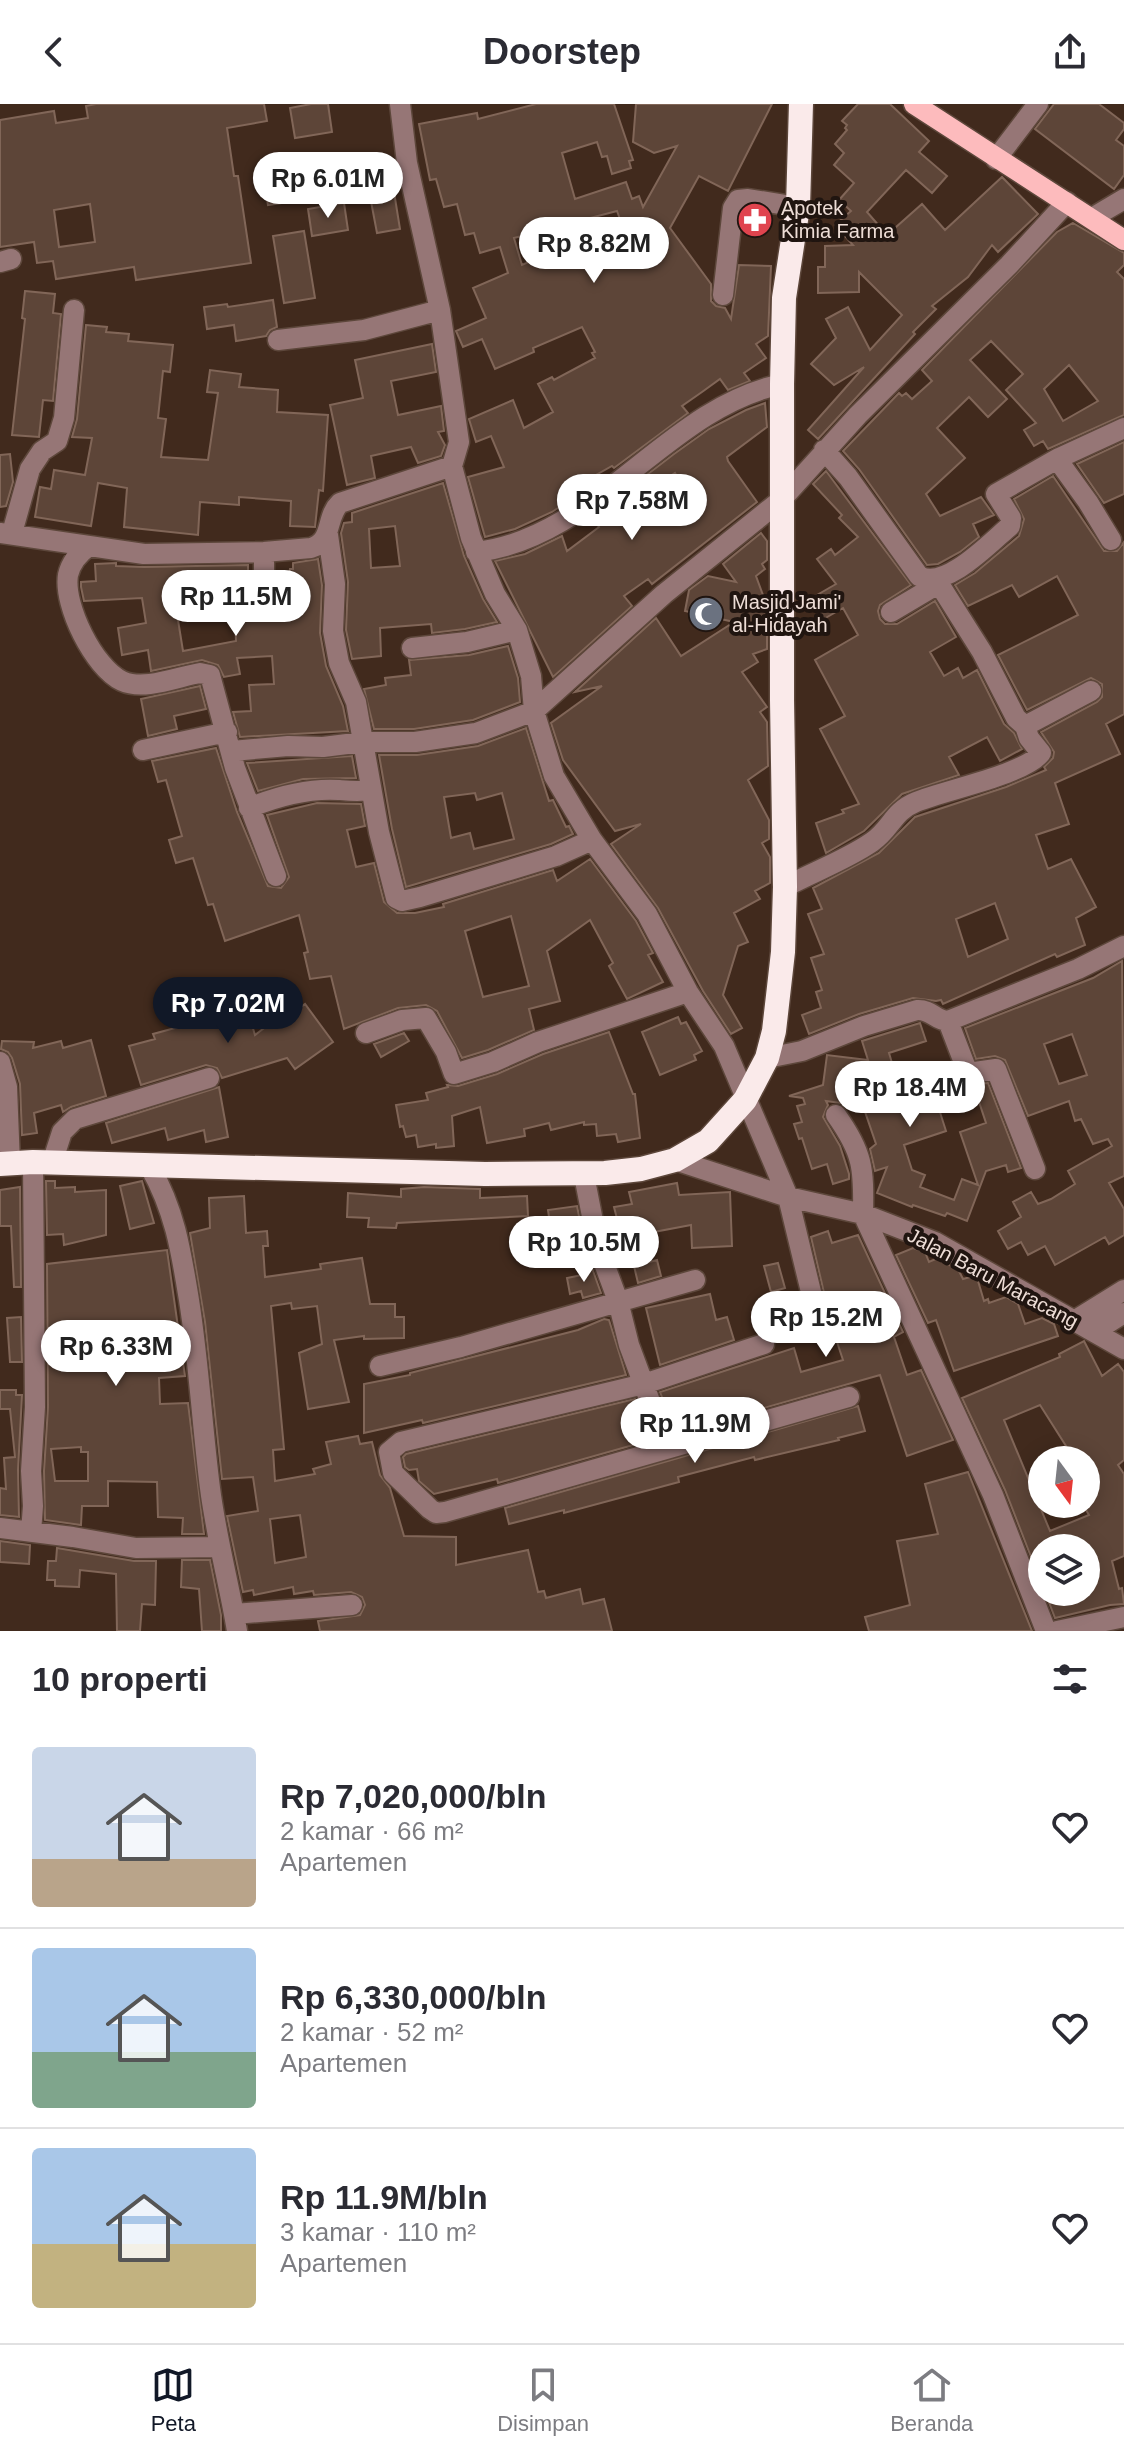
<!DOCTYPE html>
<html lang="id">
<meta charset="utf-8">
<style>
body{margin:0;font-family:Arial,sans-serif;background:#f2f2f3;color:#2b2b33;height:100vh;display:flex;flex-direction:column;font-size:30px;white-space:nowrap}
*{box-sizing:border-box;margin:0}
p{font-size:26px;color:#7c7c81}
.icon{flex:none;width:44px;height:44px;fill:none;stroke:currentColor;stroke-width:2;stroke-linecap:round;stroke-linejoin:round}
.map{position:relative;height:1527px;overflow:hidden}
.panel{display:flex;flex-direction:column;background:#fff;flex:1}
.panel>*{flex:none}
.needle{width:52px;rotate:165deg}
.tools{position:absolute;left:1028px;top:1342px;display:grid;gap:16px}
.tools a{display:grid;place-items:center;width:72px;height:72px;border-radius:50%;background:#fff;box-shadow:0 4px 20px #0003;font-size:40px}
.price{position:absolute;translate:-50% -68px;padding:0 18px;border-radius:28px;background:#fff;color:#222;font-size:26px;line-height:52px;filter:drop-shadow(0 2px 4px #0008)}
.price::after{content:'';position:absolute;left:50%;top:48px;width:24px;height:18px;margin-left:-12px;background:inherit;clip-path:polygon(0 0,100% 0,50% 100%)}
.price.on{background:#111827;color:#fff}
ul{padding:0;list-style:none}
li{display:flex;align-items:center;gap:24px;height:200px;padding:0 32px}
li+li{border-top:2px solid #e1e1e2}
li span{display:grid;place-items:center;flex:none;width:224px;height:160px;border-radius:8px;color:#555}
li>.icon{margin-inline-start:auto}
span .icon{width:96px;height:96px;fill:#fffc;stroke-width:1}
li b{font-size:34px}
h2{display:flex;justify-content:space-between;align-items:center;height:96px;padding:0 32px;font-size:34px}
header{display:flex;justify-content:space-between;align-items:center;height:104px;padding:0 32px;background:#fff;font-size:36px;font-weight:800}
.tabs{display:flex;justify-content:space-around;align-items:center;height:112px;border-top:2px solid #e1e1e2;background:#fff;font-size:22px;color:#7c7c81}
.tabs a{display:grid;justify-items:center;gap:4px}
.tabs .on{color:#111827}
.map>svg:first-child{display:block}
.building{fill:#5d4538;stroke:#816658;stroke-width:2;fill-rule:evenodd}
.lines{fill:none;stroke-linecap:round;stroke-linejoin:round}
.minor-casing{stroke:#5d473b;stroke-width:23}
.major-casing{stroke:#5d473b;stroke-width:23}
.highway-casing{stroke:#5d473b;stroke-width:27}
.minor{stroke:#967676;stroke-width:20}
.major{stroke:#fdbbbd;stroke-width:20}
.highway{stroke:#faeaea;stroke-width:24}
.labels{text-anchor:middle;stroke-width:8;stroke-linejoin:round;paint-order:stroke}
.poi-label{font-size:20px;fill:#edddd6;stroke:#201510;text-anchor:start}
.street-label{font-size:20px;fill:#edddd6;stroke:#201510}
</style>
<header><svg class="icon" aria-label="back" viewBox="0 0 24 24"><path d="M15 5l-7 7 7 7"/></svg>Doorstep<svg class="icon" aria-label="share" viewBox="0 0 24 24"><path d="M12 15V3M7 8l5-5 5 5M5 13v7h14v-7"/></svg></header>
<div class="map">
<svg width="1124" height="1527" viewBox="0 0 1124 1527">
<rect width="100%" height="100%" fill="#412a1d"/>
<!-- building -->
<path class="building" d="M96,0H264L267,17L227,24L234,72H238L251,159L136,176L134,163L56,175L53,157L37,159L34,138L0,143V16L54,7L56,19L88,14L86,2ZM90,100L95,138L59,143L54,106Z
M311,0H328L332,28L295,34L290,4Z
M536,0H614L633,56L629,57L631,64L612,70L607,52L602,53L597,38L562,49L575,95L626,78L632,95L639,92L643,103L677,42L654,49L633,38L636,0H772L728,87L699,72L670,124L711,180V197L716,202L725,204L731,215L739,161L771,162L768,232L756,240L766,254L744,269L750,277L728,286L720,275L702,288L682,302L688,309L614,364L612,362L589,375L592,381L552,408L515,425L485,433L468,373L504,363L491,332L476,338L469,315L513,296L524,324L553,308L538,280L552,273L554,276L595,254L592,249L595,248L582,223L533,244L534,248L495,265L482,235L463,243L456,227L486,214L473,184L508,169L500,143L480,149L474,129L465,131L457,100L444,103L436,75L430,76L419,20L477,9L478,15ZM617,107L621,118L522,161L514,134Z
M858,0H890L929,37L919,48L947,72L932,89L906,66L867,108L887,131L922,100L945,126L1002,73L1038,110L998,148L992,141L968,173L932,202L936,205L913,228L915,230L818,335L808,326L864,263L834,281L811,260L836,234L826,215L848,203L870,246L902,211L859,168V188L818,189V163H825V142L853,141L835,121L851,107L839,96L854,79L834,61L844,49L835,40L847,26L845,24L847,21L842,17Z
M1054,0H1099L1124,19V25L1116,36L1124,42V71L1114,85L1035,25Z
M285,68L289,98L268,101L263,72Z
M394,88L400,125L377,129L370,92Z
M344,99L348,126L312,132L308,105Z
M1073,119L1124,149V161L1117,168L1124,175V311L1048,345L1043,337L1034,342L1024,326L1036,319L1006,286L1023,270L991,237L970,256L1007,295L988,313L969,293L937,324L965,354L926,390L940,412L981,393L994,411L973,420L979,433L960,448L938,460L927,461L859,365L843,347L899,289L902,292L906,289L912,295L932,277L922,266L1057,128ZM1069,261L1098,297L1063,317L1044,285Z
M304,127L315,194L284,199L273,132Z
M25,187L55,190L53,209L61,210L53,297L43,296L39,333L12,331L25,215L22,214Z
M273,196L277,223L270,226L266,232L236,237L234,221L207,225L204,203L227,200L228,203Z
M86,221L107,223L106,228L129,230L128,237L173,241L170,268L163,267L158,314L166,315L161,353L208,356L218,289L207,288L210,266L241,270L239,283L278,286L277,308L328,311L323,387L319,386L315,423L290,422L291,397L239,393V401L200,398L198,431L124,423L127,384L98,379L91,422L35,413L40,383L51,385L54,366L85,371L92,334L72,333L77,315Z
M432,240L436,268L391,277L398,311L441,302L444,327L438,328L445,341L441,352L418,359L411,343L371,352L375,374L347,381L330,301L363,294L355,256Z
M765,299L767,323L727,353L728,357L757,398L652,480L648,475L624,492L632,502L553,573L495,457L525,450L562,432L567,447L599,423L592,413L674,350L709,325L746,306ZM675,369L696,402L674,418L651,385Z
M1124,338V390L1104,399L1077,360Z
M10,350L13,378L6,402L0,403V351Z
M826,367L911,481L880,501L878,507L880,515L885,520H897L935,497L956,533L930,548L944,572L958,564L963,574L977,566L1004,620L1014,629L1022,645L1000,657L987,633L949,653L959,671L902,690L864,727L826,749L816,719L844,709L842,706L859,700L820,625L845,612L815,556L858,531L843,504L822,516L810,495L836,480L817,455L831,445L835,451L858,433L839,414L842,411L813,380Z
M1053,372L1104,447H1117L1124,438V610L1106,620L1120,650L1055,679L1069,720L1036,731L1048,765L1071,755L1096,803L1076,814L1085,841L1057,853L1055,850L943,900L941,896L936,897L913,894L859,910L809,930L802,911L821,904L816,888L822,886L811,854L824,850L808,810L822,805L813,784L879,749L915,713L1006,683L1046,666L1044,663L1053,654L1054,648L1041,628L1097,598L1102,593V580L1091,574L1027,606L998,551L1078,511L1057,472L1019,493L1012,481L968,502L955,481L975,469L1019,432L1024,415L1014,395ZM995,799L1008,835L968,853L956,815Z
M443,379L464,452L483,495L497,518L465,525L432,529L431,520L380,524L381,552L352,555L346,526L348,478L341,429L344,419L352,418V409ZM395,422L400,462L371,464L369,425Z
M761,429L767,437V456L762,460L765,465L756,472L767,502V545L753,550L758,558L742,568L767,603L760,608L767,618L768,662L748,676L769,716V735L762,739L770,753V779L755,787L760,795L734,809L748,838L738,842L723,891L742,924L731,930L703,887L658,804L611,740L641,720L615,727L563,656L551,619L602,582L575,588L656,514L681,552L734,518L685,507L689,486L708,472L736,478L723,460Z
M318,455L322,481L320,529L326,562L343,602L348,627L240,633L233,608L251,607L249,581L274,580L272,552L237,554L240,570L224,573L218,561L202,556L151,567L148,546L122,551L118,524L146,519L142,494L84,497L81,483V478L96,477L95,460L116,459V462L144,463L248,461V482H240L245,503L178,516L183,547L236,537L235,510L272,508L277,489L287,490L290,465H293V459Z
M508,542L518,574L520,598L473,616L414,625H374L364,585L386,581L385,574L411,571L409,556L469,551Z
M200,582L206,605L174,612L177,625L148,632L141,595Z
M526,624L549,697L553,696L566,723L569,722L573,730L551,740L406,783L392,725L379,651H417L478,642ZM475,689L477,696L502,689L514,735L474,745L470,729L451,734L444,693Z
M216,644L237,708L268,782L281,784L289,773L267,711L317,699L361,700L365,722L347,726L356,763L374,759L384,798L397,809H415L444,803L443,800L553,766L557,777L590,755L636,817L653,849L648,851L663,878L627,895L609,862L613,859L590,816L547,847L560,897L529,905L534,926L488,946L462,954L437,907L426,901L398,904L344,925L331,872L310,875L304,849L308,848L299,811L225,837L213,800L208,801L193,754L176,759L169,736L182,732L166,676L158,678L152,657ZM511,812L529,882L483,893L465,827Z
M352,652L356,674L303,675L258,687L247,659Z
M1122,857L1124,1072L1109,1079L1124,1105V1131L1109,1140L1105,1133L1055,1161L1045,1142L1028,1151L1021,1138L1008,1145L998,1127L1021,1113L1013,1098L1031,1088L1038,1100L1051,1095L1075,1080L1068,1067L1112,1042L1108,1035L1093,1040L1081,1015L1075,1017L1069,997L1028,1012L1005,956L995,952L976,955L965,924L1093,874ZM1072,930L1087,971L1059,980L1044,940Z
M204,899L210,917L248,908L255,931L272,918L275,922L305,900L333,938L295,965L287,954L222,974L217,964L206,961L141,981L129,942L155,935L153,930L186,921L181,906Z
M678,913L681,920L686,918L702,947L694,951L696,956L660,971L642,928Z
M920,919L926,937L889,949L898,979L902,977L906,989L952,975L954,980L988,979L1021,1064L1008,1068L1006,1061L986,1067L967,1117L947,1109L945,1112L913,1101L912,1103L877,1089L887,1063L875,1067L870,1045L876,1040L863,1002L826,997L828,1001L823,1013L840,1042L849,1070V1075L833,1080L827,1060L812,1065L802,1034L799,1035L794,1020L802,1018L797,1002L805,1000L803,994L789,992L823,981L827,951L868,956L862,937ZM976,989L986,1019L960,1028L978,1081L962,1075L954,1096L920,1083L925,1071L912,1066L904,1041L946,1027L938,1002Z
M609,928L633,990H635L640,1034L618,1038L616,1030L597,1032L596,1020L584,1021V1018L551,1026L549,1019L524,1025L525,1032L487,1039L480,1003L452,1012L454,1042L436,1044V1040L418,1043L416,1031L406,1033L403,1022L400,1023L396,1001L428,996L426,989L448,983L447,981L458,982L497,970L543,950Z
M404,929L409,937L381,953L374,940Z
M91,936L106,992L71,1003L63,1008L61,1001L34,1009L37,1029L22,1031L20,980L12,954L8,948L1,945L2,937L34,938L33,944L61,937L63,944Z
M219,983L228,1033L206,1038L204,1026L168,1036L165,1024L112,1039L106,1019Z
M46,1077H55V1084L75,1083V1088L106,1086V1131L64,1141L63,1130L47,1131Z
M142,1077L154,1119L130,1125L120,1082Z
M677,1079L679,1091L730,1088L732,1142L692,1144L691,1121L622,1134L614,1103L632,1100L629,1088Z
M20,1083L21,1183H14L11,1122H0V1086Z
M424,1083L480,1085V1094L527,1092L528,1112L397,1119L396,1124L368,1123L369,1114L347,1113L348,1089L401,1093V1085Z
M244,1092L246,1129L267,1127L268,1142H263L265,1173L321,1165L320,1160L362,1154L370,1200H395V1213H404V1234L364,1235V1232L334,1236L349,1298L308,1305L299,1249L322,1240L317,1202L292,1205L291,1199L271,1202L284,1345L273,1346L275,1377L315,1370L313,1365L331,1360L326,1338L358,1332L360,1340L372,1338L380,1371L390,1384L404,1432L456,1433V1461L528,1446L538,1488L544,1487L546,1494L580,1485L583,1500L604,1495L612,1527H320L318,1517L360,1511L365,1501L362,1493L351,1488L314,1491L313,1487L294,1490L293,1483L254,1491L253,1486L243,1488L227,1412L258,1407L253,1373L222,1375L205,1218L190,1129L210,1124L209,1094ZM300,1411L306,1453L275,1459L270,1415Z
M577,1102L581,1122L551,1127L548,1106Z
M828,1127L832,1139L858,1131L903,1228L894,1233L907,1271L921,1266L953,1336L907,1352L880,1271L676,1329L660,1288L794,1244L801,1268L843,1256L832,1223L811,1133Z
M913,1144L925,1148L929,1158L938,1154L959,1167L963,1175L970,1173L978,1177L984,1197L988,1195L989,1199L1006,1193L1018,1200L1025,1220L1042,1214L1054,1220L1058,1232L954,1267L936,1216L928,1219L896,1151Z
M167,1146L185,1272L159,1274L160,1300L188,1299L204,1430H182L183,1414L158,1413L157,1378L108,1377V1402H82L81,1421L45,1416L44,1367L48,1303L47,1160ZM81,1343V1348H88V1377H55L51,1345Z
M657,1156L661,1172L638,1179L634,1162Z
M778,1159L785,1184L771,1188L764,1162Z
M592,1164L601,1189L583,1194L581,1187L570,1190L567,1174L582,1171L581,1166Z
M710,1190L716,1216L727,1213L734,1236L660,1261L646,1204Z
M21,1213L22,1258H10L7,1214Z
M604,1215L609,1216L626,1271L423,1319L422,1316L364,1329V1280L410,1271V1269L578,1226Z
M1084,1237L1102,1272L1118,1260L1124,1268V1356L1118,1361L1124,1370V1452L1112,1457L1119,1485L1122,1484L1124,1500L1110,1501L1055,1514L1045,1488H1086V1444H1042V1481L1005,1386L962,1294L1060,1253L1059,1250ZM1040,1301L1066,1342L1043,1356H1086V1406L1089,1411L1050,1427L1004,1316Z
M0,1286H16V1291H22L18,1366L19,1413L0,1411V1384L6,1385L4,1354L15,1353L10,1305H0Z
M635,1295L651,1336L498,1379L497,1375L434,1390L419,1377L417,1365L409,1366L405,1363L403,1353L406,1350Z
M858,1302L865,1327L838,1334L839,1336L755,1356L754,1353L678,1373L679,1378L564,1409V1406L509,1420L505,1404Z
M968,1368L1032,1527H869L865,1513L910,1501L897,1437L938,1430L925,1380Z
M0,1437L30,1441L29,1460L0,1458Z
M57,1444L134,1457H156L155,1501L142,1500L140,1527H117L116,1470L80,1466L79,1483L55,1482V1476H47L48,1457H56Z
M182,1456H210L221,1511V1527H202L199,1485L181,1483Z"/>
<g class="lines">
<defs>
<path id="minor" d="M400,0L407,59L440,206L459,338L452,362L471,434L495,490L517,526L531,572L534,607L554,672L592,736L647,810L688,888L724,942L788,1093L819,1221
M996,55L1038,0
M1092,114L1124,95
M0,158L11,155
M723,191L733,104L738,96L748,95L798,103
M278,236L364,226L440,206
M824,346L848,373L919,472C945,487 991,438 1010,422L1011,414L996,390L1059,354
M0,429L144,450L264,448L311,444C334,437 325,413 340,399L452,362
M12,429L30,365L42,347L57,337L64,314L74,206
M328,431L335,480L333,527L339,559L356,598L379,728L396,794L402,797L420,793L556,752L592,736
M1111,436L1088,398L1062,362L1059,354L1124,324
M89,442C79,449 71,458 68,471C63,501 94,564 122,577C144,587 177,573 200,569L210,571L235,664L276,772
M264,448V496
M476,448C597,434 666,304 782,280
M936,475L982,548L1016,614L1025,622
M891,508L940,479
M412,544L467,538L517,526
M143,646L227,628
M232,647L288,642L323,643L363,638H415L476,629L534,607L664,490L781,396L858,311L1009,161L1067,98
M249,704C278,692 307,684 339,686C350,687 359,688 371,686
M785,783C813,768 846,756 872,738C892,724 892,708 916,698C944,686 1024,671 1041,649L1029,634L1025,622L1091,587
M948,917L968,969L996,965L1035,1065
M366,929L402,916L426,914L446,948L454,970L493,958L538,938L688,888
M767,954L802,947L864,922L917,906C931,905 936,917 948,917L1078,865L1124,842
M0,958L7,983L10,1060
M836,1011C863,1049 864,1064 863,1110L993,1391L1046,1527
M675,1056L788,1093L863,1110L935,1138L1124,1245
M52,1059L62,1028L75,1015L209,974
M150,1063C175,1107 181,1147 189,1196C199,1259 202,1321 210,1384C216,1432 229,1479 237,1527
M584,1071L598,1143L618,1197L629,1241L667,1343
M1074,1217L1124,1186
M1094,1228L1124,1209
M764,1240L644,1280L401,1338L389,1348L393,1369L430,1405L436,1409L445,1408L849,1293
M380,1262L461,1243L695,1176
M0,1424L73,1433L136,1444L219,1443
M31,1428L33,1402L31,1367L35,1303L33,1058
M234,1510L352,1501
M1057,1527L1124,1513"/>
<path id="major" d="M914,0L1124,136"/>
<path id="highway" d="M0,1060L33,1058L485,1070L605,1069L641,1065L675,1056L708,1037L745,996L767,954L774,927L783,848L785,783L782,596V280L784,194L798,103L801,0"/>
</defs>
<!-- minor casing -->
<use href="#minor" class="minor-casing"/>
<!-- major casing -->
<use href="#major" class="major-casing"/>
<!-- highway casing -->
<use href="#highway" class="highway-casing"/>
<!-- minor -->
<use href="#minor" class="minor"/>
<!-- major -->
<use href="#major" class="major"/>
<!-- highway -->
<use href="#highway" class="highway"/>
</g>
<!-- icons -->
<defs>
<symbol id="pharmacy-disc" viewBox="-11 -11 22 22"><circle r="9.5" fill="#e0444e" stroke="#201510"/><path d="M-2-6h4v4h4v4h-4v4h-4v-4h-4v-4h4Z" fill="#fff"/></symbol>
<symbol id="mosque-disc" viewBox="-11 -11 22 22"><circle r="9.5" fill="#6b7280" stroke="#201510"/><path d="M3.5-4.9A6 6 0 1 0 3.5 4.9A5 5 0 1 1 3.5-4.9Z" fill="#fff"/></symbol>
</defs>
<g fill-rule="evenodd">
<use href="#pharmacy-disc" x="735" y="96" width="40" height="40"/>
<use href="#mosque-disc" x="686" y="490" width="40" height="40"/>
</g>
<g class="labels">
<!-- poi labels -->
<g class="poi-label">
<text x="781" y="111">Apotek<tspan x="781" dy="23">Kimia Farma</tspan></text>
<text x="732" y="505">Masjid Jami'<tspan x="732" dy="23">al-Hidayah</tspan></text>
</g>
<!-- street labels -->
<g class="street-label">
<text transform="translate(993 1174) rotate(28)" y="7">Jalan Baru Maracang</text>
</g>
</g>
</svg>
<div class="tools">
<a><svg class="needle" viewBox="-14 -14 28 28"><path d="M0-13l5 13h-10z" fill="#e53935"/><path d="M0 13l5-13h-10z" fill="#7c7c81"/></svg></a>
<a><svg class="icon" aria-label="layers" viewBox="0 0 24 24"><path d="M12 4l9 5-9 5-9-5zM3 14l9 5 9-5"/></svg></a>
</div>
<b class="price" style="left:328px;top:116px">Rp 6.01M</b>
<b class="price" style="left:594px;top:181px">Rp 8.82M</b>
<b class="price" style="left:632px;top:438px">Rp 7.58M</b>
<b class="price" style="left:236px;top:534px">Rp 11.5M</b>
<b class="price on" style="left:228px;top:941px">Rp 7.02M</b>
<b class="price" style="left:910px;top:1025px">Rp 18.4M</b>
<b class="price" style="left:584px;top:1180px">Rp 10.5M</b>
<b class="price" style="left:826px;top:1255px">Rp 15.2M</b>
<b class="price" style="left:116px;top:1284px">Rp 6.33M</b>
<b class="price" style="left:695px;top:1361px">Rp 11.9M</b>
</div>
<section class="panel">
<h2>10 properti<svg class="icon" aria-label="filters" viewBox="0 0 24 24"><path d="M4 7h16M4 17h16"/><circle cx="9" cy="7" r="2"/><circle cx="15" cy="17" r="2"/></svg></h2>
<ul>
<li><span style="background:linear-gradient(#c9d6e8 70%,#b9a48a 0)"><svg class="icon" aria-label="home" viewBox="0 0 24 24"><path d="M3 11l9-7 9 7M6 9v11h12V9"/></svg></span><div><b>Rp 7,020,000/bln</b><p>2 kamar · 66 m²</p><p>Apartemen</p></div><svg class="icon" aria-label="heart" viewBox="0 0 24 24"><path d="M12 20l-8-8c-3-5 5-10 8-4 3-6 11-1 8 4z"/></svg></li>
<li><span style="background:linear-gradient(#a9c7e8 65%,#7fa58c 0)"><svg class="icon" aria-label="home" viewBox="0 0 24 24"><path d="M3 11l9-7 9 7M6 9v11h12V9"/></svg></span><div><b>Rp 6,330,000/bln</b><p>2 kamar · 52 m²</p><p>Apartemen</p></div><svg class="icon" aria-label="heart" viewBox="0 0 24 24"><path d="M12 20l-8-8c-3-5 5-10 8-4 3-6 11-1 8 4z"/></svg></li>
<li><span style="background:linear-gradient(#a9c7e8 60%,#c2b280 0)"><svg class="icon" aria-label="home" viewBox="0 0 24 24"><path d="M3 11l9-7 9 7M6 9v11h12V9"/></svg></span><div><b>Rp 11.9M/bln</b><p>3 kamar · 110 m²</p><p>Apartemen</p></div><svg class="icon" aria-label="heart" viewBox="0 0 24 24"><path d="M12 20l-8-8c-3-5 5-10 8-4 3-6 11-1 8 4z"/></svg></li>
</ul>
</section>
<nav class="tabs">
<a class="on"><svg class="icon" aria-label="map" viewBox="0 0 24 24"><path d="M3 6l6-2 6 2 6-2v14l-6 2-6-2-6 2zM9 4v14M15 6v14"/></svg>Peta</a>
<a><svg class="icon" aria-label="saved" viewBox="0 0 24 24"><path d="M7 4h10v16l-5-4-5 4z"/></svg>Disimpan</a>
<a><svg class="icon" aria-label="home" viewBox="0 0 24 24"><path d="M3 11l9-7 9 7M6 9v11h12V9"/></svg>Beranda</a>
</nav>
